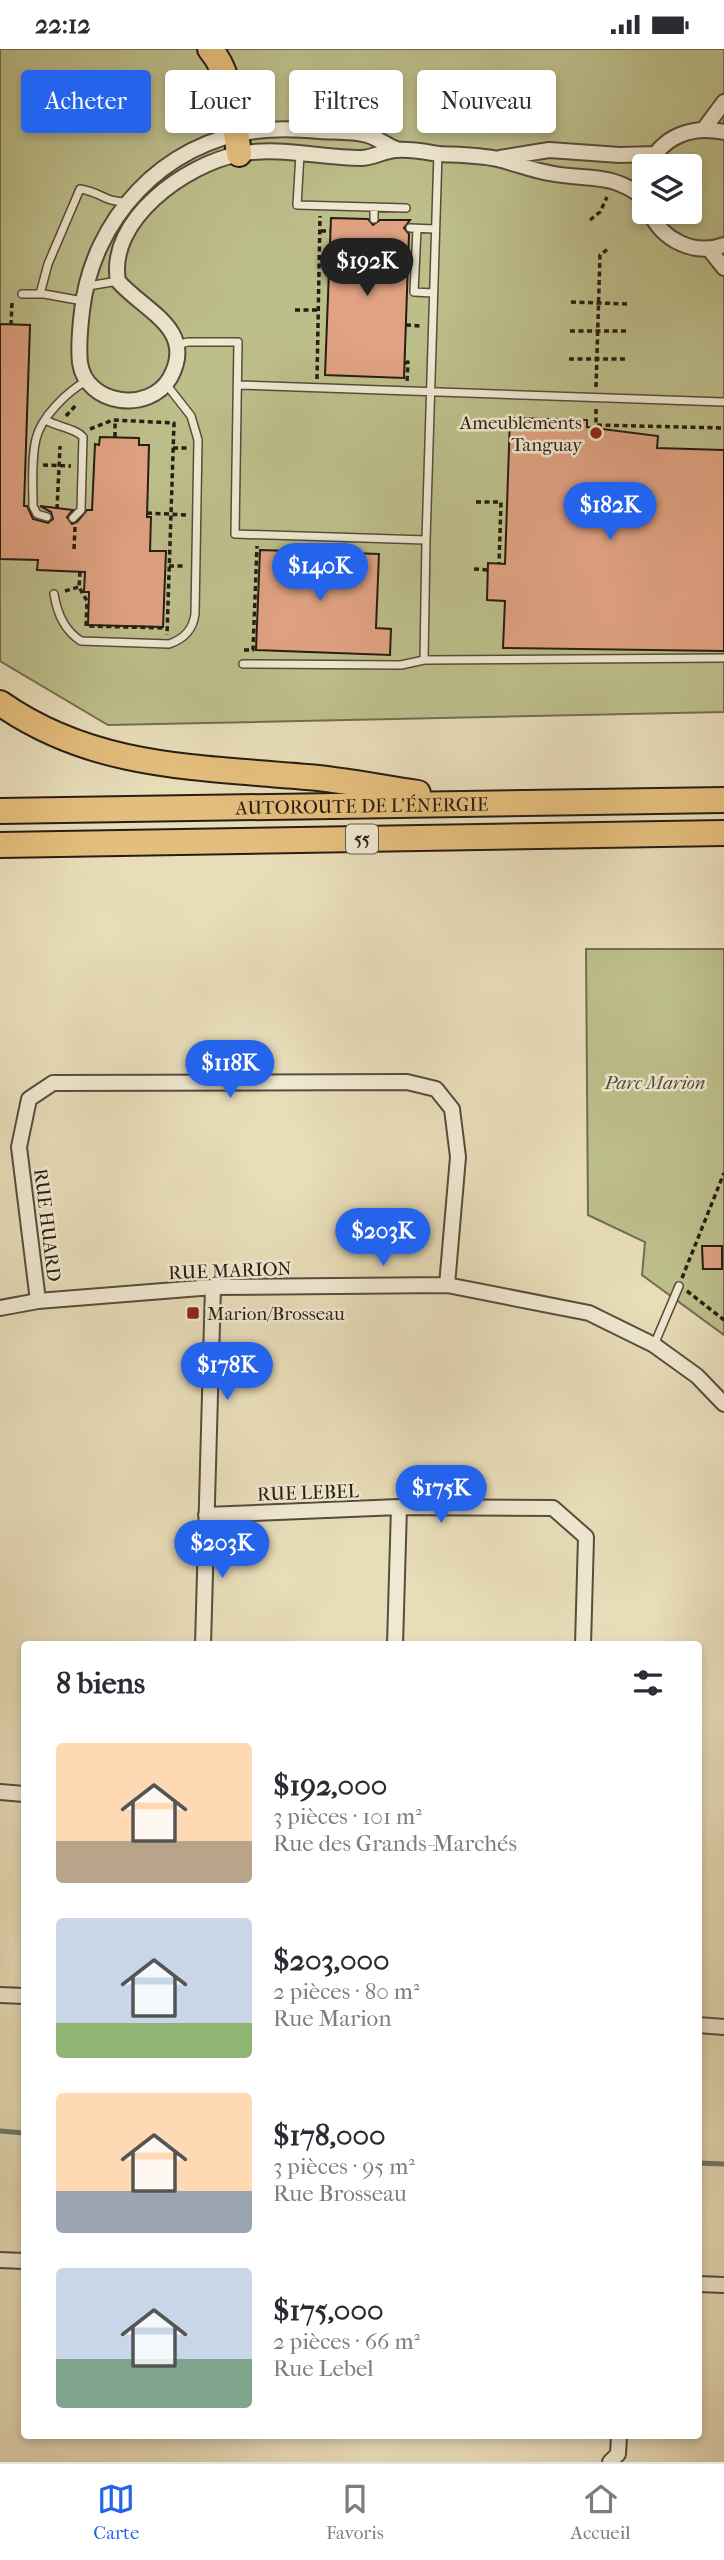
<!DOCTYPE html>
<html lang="fr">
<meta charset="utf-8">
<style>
body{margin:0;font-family:"IM FELL French Canon",serif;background:#f7f7f7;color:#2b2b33;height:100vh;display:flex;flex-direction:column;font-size:26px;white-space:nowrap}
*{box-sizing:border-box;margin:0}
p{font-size:23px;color:#7c7c81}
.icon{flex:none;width:38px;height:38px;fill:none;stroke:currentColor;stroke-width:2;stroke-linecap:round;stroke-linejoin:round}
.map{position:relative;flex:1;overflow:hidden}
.sheet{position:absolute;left:21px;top:1592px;width:681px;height:798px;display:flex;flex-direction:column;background:#fff;border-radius:7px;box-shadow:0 4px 10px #0003}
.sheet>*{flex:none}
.guide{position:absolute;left:21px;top:21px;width:682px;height:63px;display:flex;gap:14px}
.controls{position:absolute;left:632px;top:105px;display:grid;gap:14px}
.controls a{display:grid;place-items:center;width:70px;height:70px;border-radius:7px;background:#fff;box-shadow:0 4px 10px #0003;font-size:35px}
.price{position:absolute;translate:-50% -60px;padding:0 16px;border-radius:24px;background:#2563eb;color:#fff;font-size:23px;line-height:46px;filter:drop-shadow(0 2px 4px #0008)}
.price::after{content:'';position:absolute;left:50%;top:42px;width:21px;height:16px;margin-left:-10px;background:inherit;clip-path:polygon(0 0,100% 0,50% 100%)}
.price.active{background:#222;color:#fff}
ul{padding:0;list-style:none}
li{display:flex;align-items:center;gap:21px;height:175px;padding:0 35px}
li span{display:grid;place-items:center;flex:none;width:196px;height:140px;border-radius:7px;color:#555}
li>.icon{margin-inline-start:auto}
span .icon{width:84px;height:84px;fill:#fffc;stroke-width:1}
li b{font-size:30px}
h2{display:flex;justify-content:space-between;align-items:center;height:84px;padding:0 35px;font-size:30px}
.pill{padding:0 24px;border-radius:7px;background:#fff;box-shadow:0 4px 10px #0003;font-size:24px;line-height:63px}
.pill.active{background:#2563eb;color:#fff}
.status{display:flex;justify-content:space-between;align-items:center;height:49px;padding:0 35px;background:#fff;direction:ltr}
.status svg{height:19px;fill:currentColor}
.dock{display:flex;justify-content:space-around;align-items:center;height:98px;border-top:2px solid #e1e1e2;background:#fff;font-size:19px;color:#7c7c81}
.dock a{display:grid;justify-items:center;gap:4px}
.dock .active{color:#2563eb}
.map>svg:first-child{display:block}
.green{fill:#bdbf8b;stroke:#726e4f;stroke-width:2;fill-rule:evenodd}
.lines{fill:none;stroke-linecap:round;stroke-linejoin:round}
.stream{stroke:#6b7d6d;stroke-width:5}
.building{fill:#e0a282;stroke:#271d13;stroke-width:2}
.service-casing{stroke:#574d3c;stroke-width:10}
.minor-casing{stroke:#574d3c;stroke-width:18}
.motorway-casing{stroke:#271d13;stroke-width:28}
.path{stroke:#271d13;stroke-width:3.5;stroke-dasharray:5 3.5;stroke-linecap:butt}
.service{stroke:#f0e9d2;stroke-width:7}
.minor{stroke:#f0e9d2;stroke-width:14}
.motorway{stroke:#e4be7c;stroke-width:24}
.poi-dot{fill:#8f2418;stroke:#f0e9d2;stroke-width:2.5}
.labels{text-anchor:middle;stroke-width:5;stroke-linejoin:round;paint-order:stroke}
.shield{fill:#f0e9d2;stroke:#635a4c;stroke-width:2}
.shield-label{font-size:18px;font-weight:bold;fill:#271d13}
.poi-label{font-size:19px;fill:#271d13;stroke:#f0e9d2;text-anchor:end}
.street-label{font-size:19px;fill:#271d13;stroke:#f0e9d2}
.park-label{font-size:19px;font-style:italic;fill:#544e37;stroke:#f0e9d2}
</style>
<div class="status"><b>22:12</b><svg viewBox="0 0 49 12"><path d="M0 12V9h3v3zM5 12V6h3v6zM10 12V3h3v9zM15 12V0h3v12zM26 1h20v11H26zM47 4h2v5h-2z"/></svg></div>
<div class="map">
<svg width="724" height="2413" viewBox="0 0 724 2413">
<rect width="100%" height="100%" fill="#e8ddb9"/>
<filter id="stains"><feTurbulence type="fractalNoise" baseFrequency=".00286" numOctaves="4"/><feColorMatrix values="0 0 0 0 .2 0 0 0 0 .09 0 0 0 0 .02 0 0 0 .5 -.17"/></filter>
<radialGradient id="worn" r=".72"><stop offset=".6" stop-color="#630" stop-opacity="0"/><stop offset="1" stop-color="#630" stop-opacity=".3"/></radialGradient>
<!-- green -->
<path class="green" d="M0,0H724V663L108,676L0,612ZM644,117H690V163H644Z
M586,900H724V1286L642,1226L645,1193L588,1166Z"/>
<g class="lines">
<!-- stream -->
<path class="stream" d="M0,2082L24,2084
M698,2114L724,2115"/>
</g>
<!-- building -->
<path class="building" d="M331,169L368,170L373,176L380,171H410L404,179L409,185L404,329L325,326Z
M0,275L30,276L24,457H27L33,470L48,474L53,470L51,463L40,457L73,461L67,468L72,475L77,473L87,461H92L95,395L99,396L100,388L139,389V396H149L147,468H151L150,502H166L163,578L88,576L89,543H84L85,523L37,521L38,511L0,510Z
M510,369L587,371V378L658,387L657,399L724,401V602L503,599L505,552L487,551L488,514L505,515Z
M260,501L379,505L376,579L391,580L390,606L256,601Z
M702,1197H722V1220H703Z"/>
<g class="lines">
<defs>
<path id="service" d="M300,105L297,156L406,159
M374,170V158
M410,179L435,180
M417,180L414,243L433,244
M88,237L118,232
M22,245H44L83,252
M40,245L48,215L80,140C101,143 106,154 128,153
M176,296L188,293H238L235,485L426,491L438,104
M239,336L724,353
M46,371C57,378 75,379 83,388L81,461L73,469
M47,468L37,465L33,457C33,436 31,411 36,390C41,368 67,343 86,332
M54,545C57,564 65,582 81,592L169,595C184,590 193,581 195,565L198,391L191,367L166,335
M424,611L426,491
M243,615L401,616L424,611L724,609
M654,1296L679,1237"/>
<path id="minor" d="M704,80L724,53
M396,100C387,96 377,89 367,86C353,82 335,83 320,82C299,80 277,79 256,82C164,93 92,170 82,262C80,279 78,297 80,314C86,356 149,365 170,329C197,280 144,262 118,232C107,171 186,115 239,105C279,97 321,109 361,109C373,109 385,101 397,101C411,100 426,103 439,105C458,106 479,106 497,110C515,114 531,121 549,124C588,132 609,122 644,149
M500,109L549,101L620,106L656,105
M648,117C663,87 692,76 724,83
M650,163C662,191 694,207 724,196
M709,200L724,219
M38,1252L19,1098L29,1050L53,1034L407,1033L436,1040L452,1060L458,1108L447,1236
M0,1259L38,1252L213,1238L447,1236L589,1264L654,1296L697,1327L724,1355
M206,1466L399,1458L553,1459L586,1488L583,1596
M203,1596L213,1238
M395,1596L399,1458
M0,1743L24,1745
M0,1946L24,1947
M698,1976L724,1978
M0,2211L24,2212
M698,2235L724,2236
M610,2413L618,2405L619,2387"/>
<g id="motorway">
<path d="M210,0C233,26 234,72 239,105"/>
<path d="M0,654C94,720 198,718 307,728C344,731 382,739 418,744"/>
<path id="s1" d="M0,762L724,751"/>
<path d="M0,796L724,784"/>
</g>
</defs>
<!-- service casing -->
<use href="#service" class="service-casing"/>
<!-- minor casing -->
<use href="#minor" class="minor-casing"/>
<!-- motorway casing -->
<use href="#motorway" class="motorway-casing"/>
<!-- path -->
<path class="path" d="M590,171L600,163L607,148
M321,182H330
M571,253L629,255
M295,261H319
M11,276L12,253
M406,276L421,277
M570,282H628
M569,310H627
M405,314L408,313L407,332
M317,330L320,167
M596,338L600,206L609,199
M596,360V376L724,379
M66,367L76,356
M90,380L113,371L174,374L167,586
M115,388V372
M173,399H188
M43,416L71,417
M476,453H501L499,515
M57,460L60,397
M147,464L187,466
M74,500L75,478
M169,517H184
M474,520L488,521
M80,523L79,538L87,552L86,577L167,579
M65,542L79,538
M244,601H253L257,497
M682,1229L724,1124
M687,1242L724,1271"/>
<!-- service -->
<use href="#service" class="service"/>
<!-- minor -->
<use href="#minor" class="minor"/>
<!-- motorway -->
<use href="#motorway" class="motorway"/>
</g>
<!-- markers -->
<g class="poi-dot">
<circle cx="596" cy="384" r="7"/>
<rect x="186" y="1257" width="14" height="14" rx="3.5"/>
</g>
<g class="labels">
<!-- shield labels -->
<rect class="shield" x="346" y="775.5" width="32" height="29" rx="5"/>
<g class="shield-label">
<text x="362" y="796">55</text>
</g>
<!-- poi labels -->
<g class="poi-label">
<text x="582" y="380">Ameublements<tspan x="582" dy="22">Tanguay</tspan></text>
<text x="207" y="1271" text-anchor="start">Marion/Brosseau</text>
</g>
<!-- street labels -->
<g class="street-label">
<text dy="7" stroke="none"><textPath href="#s1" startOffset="362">AUTOROUTE DE L'ÉNERGIE</textPath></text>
<text transform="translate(48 1176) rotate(83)" y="7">RUE HUARD</text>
<text transform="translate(230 1221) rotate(-2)" y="7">RUE MARION</text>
<text transform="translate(308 1443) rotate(-2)" y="7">RUE LEBEL</text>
</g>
<!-- park labels -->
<g class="park-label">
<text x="655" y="1040">Parc Marion</text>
</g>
</g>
<rect width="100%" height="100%" filter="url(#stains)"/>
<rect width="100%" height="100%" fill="url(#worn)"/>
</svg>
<div class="controls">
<a><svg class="icon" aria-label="layers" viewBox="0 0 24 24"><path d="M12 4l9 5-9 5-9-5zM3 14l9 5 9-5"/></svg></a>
</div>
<b class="price active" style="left:367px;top:249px">$192K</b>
<b class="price" style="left:610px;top:493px">$182K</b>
<b class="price" style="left:320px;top:554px">$140K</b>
<b class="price" style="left:230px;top:1051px">$118K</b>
<b class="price" style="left:383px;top:1219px">$203K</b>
<b class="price" style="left:227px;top:1353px">$178K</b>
<b class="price" style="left:441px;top:1476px">$175K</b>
<b class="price" style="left:222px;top:1531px">$203K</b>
<div class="guide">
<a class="pill active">Acheter</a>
<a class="pill">Louer</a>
<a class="pill">Filtres</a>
<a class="pill">Nouveau</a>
</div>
<section class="sheet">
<h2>8 biens<svg class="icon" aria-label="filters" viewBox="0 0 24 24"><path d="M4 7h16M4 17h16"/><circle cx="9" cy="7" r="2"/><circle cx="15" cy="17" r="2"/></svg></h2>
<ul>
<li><span style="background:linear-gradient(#ffd9b3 70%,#b9a48a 0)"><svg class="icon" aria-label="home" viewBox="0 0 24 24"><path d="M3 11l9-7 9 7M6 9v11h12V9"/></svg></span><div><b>$192,000</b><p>3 pièces · 101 m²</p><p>Rue des Grands-Marchés</p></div></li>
<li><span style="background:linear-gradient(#c9d6e8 75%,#8fb573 0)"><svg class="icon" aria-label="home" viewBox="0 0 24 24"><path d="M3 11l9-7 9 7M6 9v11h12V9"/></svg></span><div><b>$203,000</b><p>2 pièces · 80 m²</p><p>Rue Marion</p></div></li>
<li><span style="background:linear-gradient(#ffd9b3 70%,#9aa5b1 0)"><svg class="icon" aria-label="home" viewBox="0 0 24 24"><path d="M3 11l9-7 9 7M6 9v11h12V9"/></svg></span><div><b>$178,000</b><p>3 pièces · 95 m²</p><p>Rue Brosseau</p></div></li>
<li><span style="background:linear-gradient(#c9d6e8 65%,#7fa58c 0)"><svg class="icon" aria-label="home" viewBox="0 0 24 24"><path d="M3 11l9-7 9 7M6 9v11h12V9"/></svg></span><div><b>$175,000</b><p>2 pièces · 66 m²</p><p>Rue Lebel</p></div></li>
</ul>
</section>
</div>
<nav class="dock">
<a class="active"><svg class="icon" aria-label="map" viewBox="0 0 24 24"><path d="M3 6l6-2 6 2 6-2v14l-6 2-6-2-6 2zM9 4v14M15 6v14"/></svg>Carte</a>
<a><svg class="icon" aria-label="saved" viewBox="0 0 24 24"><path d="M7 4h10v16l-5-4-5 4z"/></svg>Favoris</a>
<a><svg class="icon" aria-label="home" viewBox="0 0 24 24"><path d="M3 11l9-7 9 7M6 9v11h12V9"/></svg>Accueil</a>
</nav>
